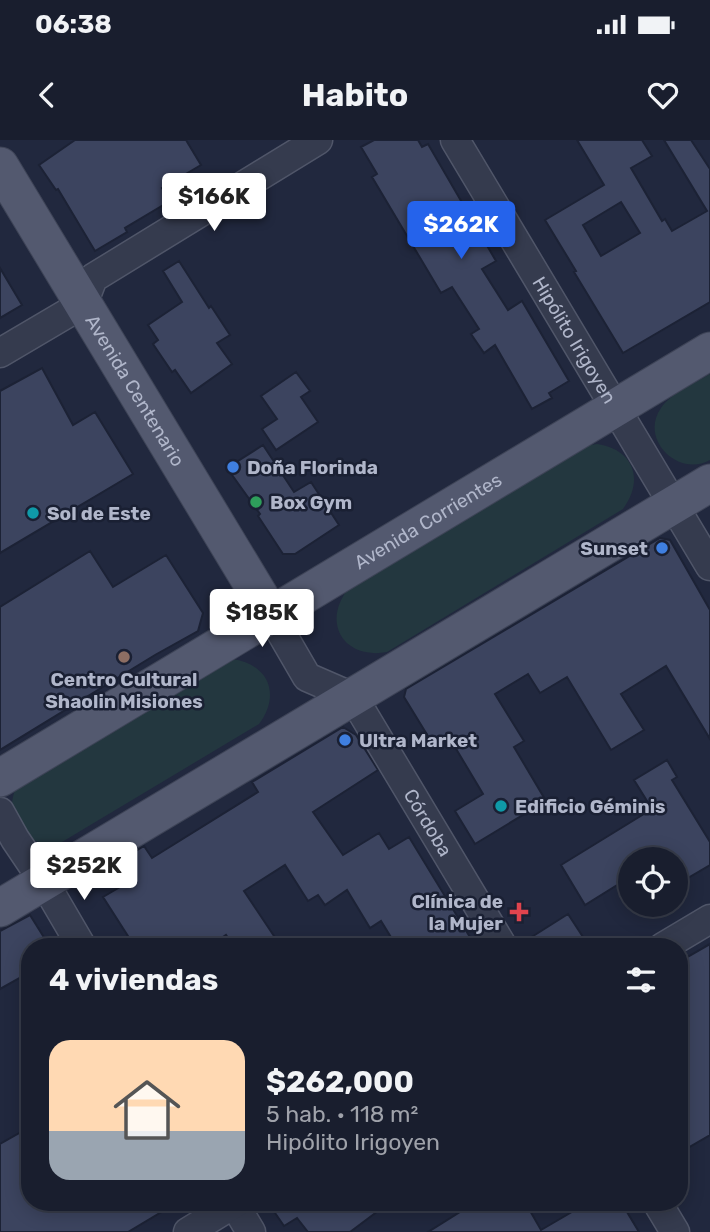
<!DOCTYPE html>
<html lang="es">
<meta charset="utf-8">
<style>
body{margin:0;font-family:Rubik,sans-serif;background:#262b3a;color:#f1f3f6;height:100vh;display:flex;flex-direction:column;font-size:26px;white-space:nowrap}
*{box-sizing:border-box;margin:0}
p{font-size:23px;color:#9fa2aa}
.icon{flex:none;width:38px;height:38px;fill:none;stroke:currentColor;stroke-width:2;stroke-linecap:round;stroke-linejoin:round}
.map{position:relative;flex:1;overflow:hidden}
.details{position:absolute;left:21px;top:798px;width:667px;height:273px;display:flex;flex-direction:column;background:#191e2e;border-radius:28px;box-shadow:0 4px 18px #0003,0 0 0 2px #373c4a}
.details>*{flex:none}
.tools{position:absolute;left:618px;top:707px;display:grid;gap:14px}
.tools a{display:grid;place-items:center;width:70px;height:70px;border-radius:50%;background:#191e2e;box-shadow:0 4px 18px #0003,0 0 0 2px #373c4a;font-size:35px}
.price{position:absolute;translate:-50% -60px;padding:0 16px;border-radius:7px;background:#fff;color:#222;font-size:23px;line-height:46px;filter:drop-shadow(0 2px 4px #0008)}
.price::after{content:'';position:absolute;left:50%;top:42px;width:21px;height:16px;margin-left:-10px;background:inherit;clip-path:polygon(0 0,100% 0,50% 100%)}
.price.on{background:#2563eb;color:#fff}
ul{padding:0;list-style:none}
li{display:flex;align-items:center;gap:21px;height:175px;padding:0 28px}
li+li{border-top:2px solid #373c4a}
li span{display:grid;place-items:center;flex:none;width:196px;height:140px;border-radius:21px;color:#555}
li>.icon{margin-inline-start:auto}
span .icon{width:84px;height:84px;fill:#fffc;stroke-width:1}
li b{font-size:30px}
h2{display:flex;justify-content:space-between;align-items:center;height:84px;padding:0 28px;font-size:30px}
.status{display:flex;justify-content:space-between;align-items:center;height:49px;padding:0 35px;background:#191e2e;direction:ltr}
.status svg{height:19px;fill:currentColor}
header{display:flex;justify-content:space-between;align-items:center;height:91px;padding:0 28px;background:#191e2e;font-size:32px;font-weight:700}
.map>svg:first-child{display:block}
.green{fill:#23373f}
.building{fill:#3c445f;stroke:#1c2235;stroke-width:2;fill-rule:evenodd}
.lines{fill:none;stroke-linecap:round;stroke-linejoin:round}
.minor-casing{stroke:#505669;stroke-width:31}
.major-casing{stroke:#3e4457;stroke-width:39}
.minor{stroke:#353b4e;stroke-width:28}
.major{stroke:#53596f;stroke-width:37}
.shop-dot{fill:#3f7fe0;stroke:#1a2033;stroke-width:2.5}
.leisure-dot{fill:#2e9e5b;stroke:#1a2033;stroke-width:2.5}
.culture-dot{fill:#0f9aa8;stroke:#1a2033;stroke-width:2.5}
.education-dot{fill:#8d6e63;stroke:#1a2033;stroke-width:2.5}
.health-dot{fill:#e0444e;stroke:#1a2033;stroke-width:2.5}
.labels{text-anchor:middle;stroke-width:5;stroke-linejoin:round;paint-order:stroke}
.street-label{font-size:19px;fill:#b0b6ca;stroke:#1a2033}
.poi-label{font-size:19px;font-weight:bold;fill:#b0b6ca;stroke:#1a2033;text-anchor:start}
</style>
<div class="status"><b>06:38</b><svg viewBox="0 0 49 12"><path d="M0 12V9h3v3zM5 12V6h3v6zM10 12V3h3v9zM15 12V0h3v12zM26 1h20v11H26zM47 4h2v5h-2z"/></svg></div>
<header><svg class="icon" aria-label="back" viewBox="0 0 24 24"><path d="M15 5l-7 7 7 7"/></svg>Habito<svg class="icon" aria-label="heart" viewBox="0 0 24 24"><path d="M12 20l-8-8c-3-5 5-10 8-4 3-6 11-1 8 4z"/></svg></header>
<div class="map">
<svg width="710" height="1092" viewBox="0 0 710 1092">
<rect width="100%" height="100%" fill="#21283e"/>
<!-- green -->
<path class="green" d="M710,234V320C678,338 639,299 661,268C671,253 694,244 710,234Z
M597,304C633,309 645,339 623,369L387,512C345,520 321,484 348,449L584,306Z
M232,519C269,524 281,555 259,584L62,702C26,709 3,684 15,650Z"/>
<!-- building -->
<path class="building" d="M75,0H186L201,25L162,48L170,61L125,88L127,92L95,111L58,49L56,50L39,25Z
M374,0H418L422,7L428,4L496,121L482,129L508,170L522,161L569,241L549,253L552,258L532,269L495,205L484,213L471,194L479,189L452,147L441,153L372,37L377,34L361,7Z
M577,0H642L652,16L631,28L662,81L665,79L672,91L707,71L664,0H691L710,29V162L623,213L574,132L576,131L545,80L604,45ZM621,62L640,93L601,116L583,85Z
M179,121L209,168L211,166L230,195L217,203L232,224L191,253L175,230L172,232L153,204L158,200L148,185L182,162L163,131Z
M0,128L22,165L0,178Z
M42,228L73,285L95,272L133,334L0,413V251Z
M296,232L310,251L301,257L318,282L276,310L262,289L277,279L261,256Z
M263,305L294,352L311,342L339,385L295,414H283L258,376L260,374L227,328Z
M660,398L670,400L710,470V599L666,526L621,554L644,590L611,610L567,537L540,553L528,534L495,554L524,601L514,607L546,661L475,704L455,671L483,654L449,597L434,606L404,557L406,549Z
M90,411L113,447L166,415L203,473L198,491L155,515L0,610V467Z
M343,587L356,595L378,630L313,672L343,715L379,693L389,709L409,697L476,807H397L381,781L370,788L347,750L325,765L318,755L308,761L285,725L244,751L276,799L265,807H234L226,795L208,807H135L103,757L120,747L108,728L144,706L152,718L258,652L252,642Z
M667,620L677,637L672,640L710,702V725L676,745V719H630V737L585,765L561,725L652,669L634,640Z
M568,774L583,797L567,807H520L519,805Z
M30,775L50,807H30V832L0,849V791Z
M710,804V995L679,1013V822Z
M30,987V1062H178L128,1092H0V1004Z
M283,1062H390L350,1092H308L297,1078L284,1086L273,1070Z
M476,1062H525L541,1090L589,1062H621L639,1092H428Z"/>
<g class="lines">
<defs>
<g id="minor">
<path id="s1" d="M455,0L710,426"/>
<path d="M0,213L83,164L93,138L318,0"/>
<path id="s2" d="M271,475L307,537L353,557L503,807"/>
<path d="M0,672L15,699L44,742L82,807"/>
<path d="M663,807L710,779"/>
<path d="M233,1062L251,1092"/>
<path d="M657,1062L675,1092"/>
<path d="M188,1092L237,1062"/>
</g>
<g id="major">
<path id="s3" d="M0,26L271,475"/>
<path id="s4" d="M0,638L710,211"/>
<path d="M0,768L710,343"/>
</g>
</defs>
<!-- minor casing -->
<use href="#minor" class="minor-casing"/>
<!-- major casing -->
<use href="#major" class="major-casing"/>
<!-- minor -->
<use href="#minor" class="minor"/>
<!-- major -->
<use href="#major" class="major"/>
</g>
<!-- markers -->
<g class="shop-dot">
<circle cx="233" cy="327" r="7"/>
<circle cx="662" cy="408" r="7"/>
<circle cx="345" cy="600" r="7"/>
</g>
<circle class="leisure-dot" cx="256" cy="362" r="7"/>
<g class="culture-dot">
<circle cx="33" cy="373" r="7"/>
<circle cx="501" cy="666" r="7"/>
</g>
<circle class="education-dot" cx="124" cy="517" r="7"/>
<path class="health-dot" d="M515.5 761.5h7v7h7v7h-7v7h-7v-7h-7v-7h7z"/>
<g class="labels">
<!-- street labels -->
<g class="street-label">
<text dy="7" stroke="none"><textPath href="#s1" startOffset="233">Hipólito Irigoyen</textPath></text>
<text dy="7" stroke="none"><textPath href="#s3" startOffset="262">Avenida Centenario</textPath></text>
<text dy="7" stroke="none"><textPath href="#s4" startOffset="499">Avenida Corrientes</textPath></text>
<text dy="7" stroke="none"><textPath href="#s2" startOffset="268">Córdoba</textPath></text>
</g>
<!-- poi labels -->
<g class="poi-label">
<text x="247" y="334">Doña Florinda</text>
<text x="270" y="369">Box Gym</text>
<text x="47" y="380">Sol de Este</text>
<text x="648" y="415" text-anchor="end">Sunset</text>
<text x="124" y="546" text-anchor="middle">Centro Cultural<tspan x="124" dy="22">Shaolin Misiones</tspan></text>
<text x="359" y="607">Ultra Market</text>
<text x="515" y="673">Edificio Géminis</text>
<text x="503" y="768" text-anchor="end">Clínica de<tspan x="503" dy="22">la Mujer</tspan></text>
</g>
</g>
</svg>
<div class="tools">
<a><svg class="icon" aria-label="locate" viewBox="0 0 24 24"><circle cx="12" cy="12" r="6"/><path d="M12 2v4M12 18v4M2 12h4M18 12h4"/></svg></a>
</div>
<b class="price" style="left:214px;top:93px">$166K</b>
<b class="price on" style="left:461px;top:121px">$262K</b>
<b class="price" style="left:262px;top:509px">$185K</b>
<b class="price" style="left:84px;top:762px">$252K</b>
<section class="details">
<h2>4 viviendas<svg class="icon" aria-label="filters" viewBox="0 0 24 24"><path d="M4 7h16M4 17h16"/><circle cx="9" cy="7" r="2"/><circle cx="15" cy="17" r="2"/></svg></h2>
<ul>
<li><span style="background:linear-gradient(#ffd9b3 65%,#9aa5b1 0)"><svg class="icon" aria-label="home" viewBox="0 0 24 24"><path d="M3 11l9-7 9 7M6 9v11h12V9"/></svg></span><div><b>$262,000</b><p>5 hab. · 118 m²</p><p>Hipólito Irigoyen</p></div></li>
</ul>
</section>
</div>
